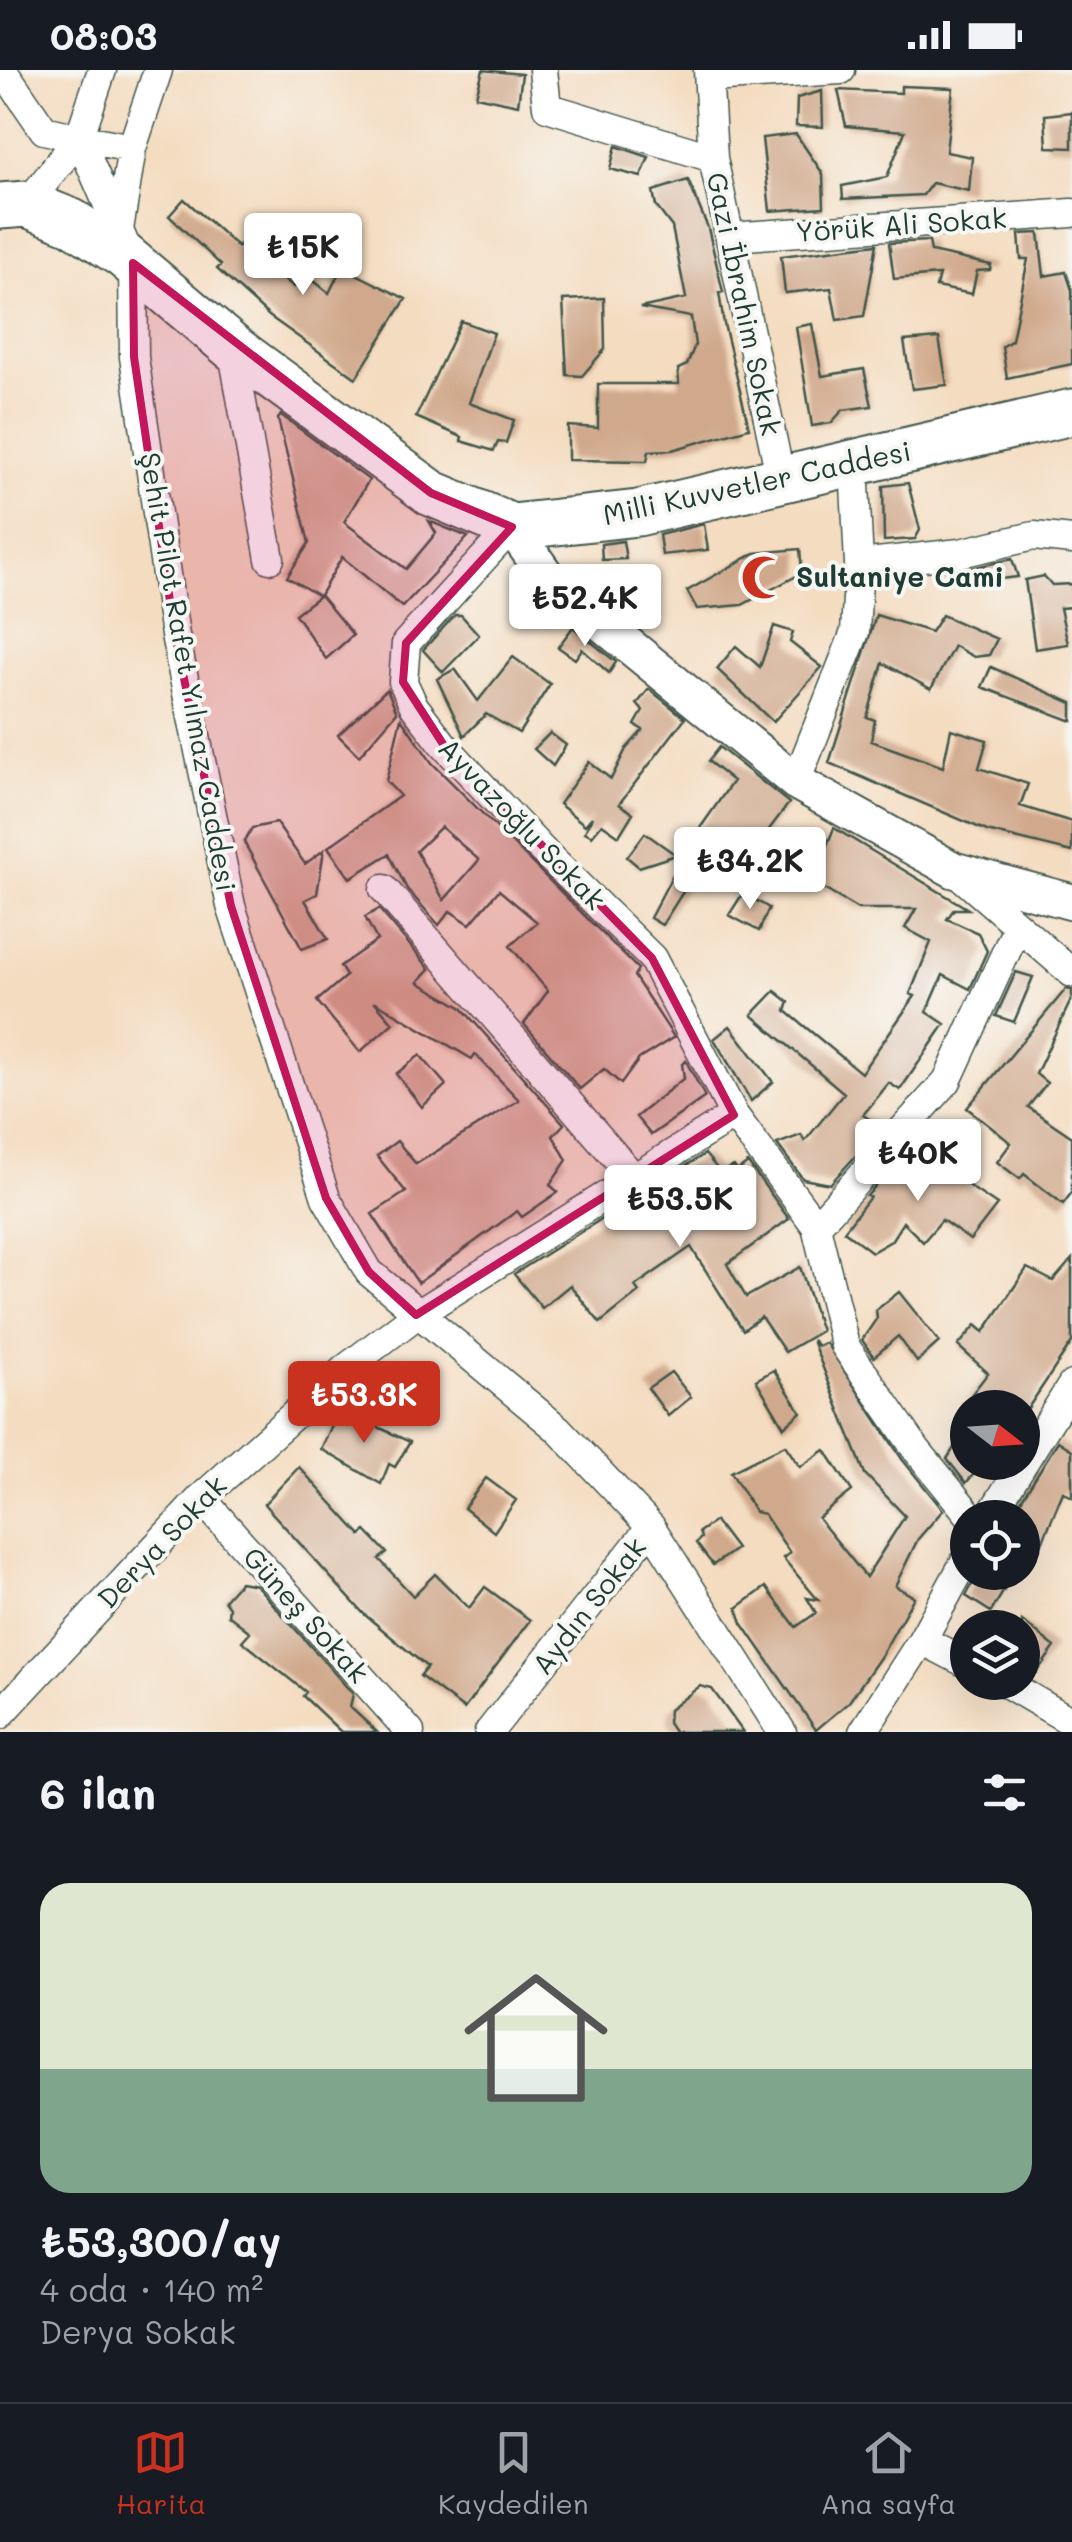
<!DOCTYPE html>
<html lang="tr">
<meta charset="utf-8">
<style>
body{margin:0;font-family:Mali,sans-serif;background:#242831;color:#f1f3f6;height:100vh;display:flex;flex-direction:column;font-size:38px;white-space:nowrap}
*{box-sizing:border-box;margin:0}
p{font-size:32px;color:#9ea1a6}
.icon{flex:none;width:55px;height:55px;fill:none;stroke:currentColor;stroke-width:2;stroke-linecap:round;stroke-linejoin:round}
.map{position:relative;height:1662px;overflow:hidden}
.panel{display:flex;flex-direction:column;background:#171b24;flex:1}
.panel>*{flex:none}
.needle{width:65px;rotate:107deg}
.tools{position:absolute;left:950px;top:1320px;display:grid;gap:20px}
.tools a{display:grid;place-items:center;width:90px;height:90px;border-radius:50%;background:#171b24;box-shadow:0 10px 40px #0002;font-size:50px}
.price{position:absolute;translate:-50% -85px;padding:0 22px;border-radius:10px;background:#fff;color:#222;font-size:32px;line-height:65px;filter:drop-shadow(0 2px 5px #0008)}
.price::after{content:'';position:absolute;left:50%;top:60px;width:30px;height:22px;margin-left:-15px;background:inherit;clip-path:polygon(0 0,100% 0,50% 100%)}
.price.active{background:#c8321e;color:#fff}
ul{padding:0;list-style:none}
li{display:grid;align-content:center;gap:20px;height:530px;padding:0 40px}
li span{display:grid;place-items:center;height:310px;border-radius:30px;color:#555}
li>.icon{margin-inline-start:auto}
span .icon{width:180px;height:180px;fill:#fffc;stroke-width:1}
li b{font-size:42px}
h2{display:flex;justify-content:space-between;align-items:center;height:120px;padding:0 40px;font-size:42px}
.status{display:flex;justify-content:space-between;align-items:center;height:70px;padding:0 50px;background:#171b24;direction:ltr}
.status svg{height:28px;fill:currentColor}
.tabs{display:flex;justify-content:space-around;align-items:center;height:140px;border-top:2px solid #363941;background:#171b24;font-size:28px;color:#9ea1a6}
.tabs a{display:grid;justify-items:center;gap:5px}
.tabs .active{color:#c8321e}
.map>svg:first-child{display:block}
.building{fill:#d0a88b;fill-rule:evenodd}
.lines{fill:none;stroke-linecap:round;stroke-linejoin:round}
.minor-casing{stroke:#3f5549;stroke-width:31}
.tertiary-casing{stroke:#3f5549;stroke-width:39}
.primary-casing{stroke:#3f5549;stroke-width:49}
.minor{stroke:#fff;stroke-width:28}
.tertiary{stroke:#fff;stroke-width:35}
.primary{stroke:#fff;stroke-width:45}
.marked{fill:#c2185b;fill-opacity:0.2;stroke:#c2185b;stroke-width:8;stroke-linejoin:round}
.labels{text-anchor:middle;stroke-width:8;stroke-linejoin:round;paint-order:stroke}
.street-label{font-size:28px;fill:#1f3d34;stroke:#f6f6f2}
.poi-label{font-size:28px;font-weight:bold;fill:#1f3d34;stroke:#f6f6f2;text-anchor:start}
</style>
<div class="status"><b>08:03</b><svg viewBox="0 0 49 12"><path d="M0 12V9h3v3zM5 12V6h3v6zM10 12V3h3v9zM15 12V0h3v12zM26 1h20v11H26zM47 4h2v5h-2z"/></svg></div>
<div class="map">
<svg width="1072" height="1662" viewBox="0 0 1072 1662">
<rect width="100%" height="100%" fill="#f6f6f2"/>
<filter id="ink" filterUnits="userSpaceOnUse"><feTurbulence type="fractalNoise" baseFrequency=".01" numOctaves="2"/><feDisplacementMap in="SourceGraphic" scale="20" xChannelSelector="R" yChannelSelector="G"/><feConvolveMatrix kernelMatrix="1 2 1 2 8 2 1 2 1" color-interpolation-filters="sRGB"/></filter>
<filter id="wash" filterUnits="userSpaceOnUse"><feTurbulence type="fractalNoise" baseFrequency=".0048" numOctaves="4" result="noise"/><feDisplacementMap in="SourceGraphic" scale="40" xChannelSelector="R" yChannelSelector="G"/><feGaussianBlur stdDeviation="2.25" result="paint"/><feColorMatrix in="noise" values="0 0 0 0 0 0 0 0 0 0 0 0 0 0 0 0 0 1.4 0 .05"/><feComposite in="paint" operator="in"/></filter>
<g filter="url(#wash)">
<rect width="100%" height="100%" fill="#f4dcc0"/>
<g id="blocks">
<!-- building -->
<path class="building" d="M483,0L522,4L518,35L476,26Z
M901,16L953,18L946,82L972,87L969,121L932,113L923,125L843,129L842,116L887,107L905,61L846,56L838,20L901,23Z
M822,21L823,57L796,56L797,28Z
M1072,42V78L1047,77L1045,45Z
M796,64L823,104L824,137L770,141L762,68Z
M616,76L649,87L641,107L610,99Z
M688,110L708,158L723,222L719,223L724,254L749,358L672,380L649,381L647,391L568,390V356L598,358V314H679L678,299L687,295L695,275L691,247L640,238L686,228L672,157L656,136L653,121Z
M184,129L238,177L240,174L294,217L304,203L329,223L342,197L406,229L356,308L269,246L217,199L221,195L169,146Z
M1039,163L1044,206L1066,202L1072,220V294L1007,308L1002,277L1012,270L1028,189H1021L1019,164Z
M929,171L931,182L991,195L990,200L977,201L972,224L936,217L939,205L894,209L889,173Z
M877,174L864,246L837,250L831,218L785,223L781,186Z
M604,228L605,279L582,306L567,305L563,230Z
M461,251L494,263L469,333L514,350L506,373L498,372L494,381L461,371L462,367L416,347Z
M812,254L822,306L864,299L872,336L843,340L831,353L812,356L796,257Z
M939,268L947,315L912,319L904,271Z
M281,345L369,410L344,452L406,499L436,463L429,451L468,467L402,537L342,487L320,525L353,565L326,589L295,544L319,526L287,507L309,473L278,349Z
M908,413L920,460L915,469L884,471L883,416Z
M704,454L708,480L662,485L659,465Z
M623,471L626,489L602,490L601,474Z
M800,479L802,503L742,535L697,539L687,521L755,483Z
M1012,489L1018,507L974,512L972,498Z
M1044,506L1052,515L1072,514V537L1060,538L1068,574L1035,579L1025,510Z
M455,545H461L479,565L443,602L423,580Z
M876,545L931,562L942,545L997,569L989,585L974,587L954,576L931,619L883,593L867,647L875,650L871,671L943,697L951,659L987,670L979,698L1028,714L1020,736L1072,752V782L987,761L829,693Z
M774,556L793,562L790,572L822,597L773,652L717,599L736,576L760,597Z
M573,557L616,592L609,603L582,579L575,589L558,577Z
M513,587L550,614L519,663L486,644L464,666L437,609L455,599L478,631Z
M991,597L1072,633V651L982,617Z
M387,619L397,642L359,686L338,665Z
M649,619L685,648L619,734L633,743L619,766L602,754L592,766L585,762L592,747L585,755L559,734L589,692L611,709L626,679L643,660L635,655L643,641L637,634Z
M401,648L432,693L638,899L634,906L674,967L639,989L621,1014L604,999L580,1019L524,954L548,921L510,876L537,852L499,820L470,854L450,841L439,855L407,819L389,784L350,808L328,777L400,726L386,711ZM441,757L479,790L444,830L416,781Z
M550,663L566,675L553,696L534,679Z
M719,677L789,733L749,786L719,765L662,855L650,848L689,774L733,711L708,691Z
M276,753L305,794L324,780L317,824L305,830L328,869L302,879L244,772L252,758Z
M834,758L968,839H954L947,849L978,863L987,881L970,919L943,905L927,942L945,954L900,1020L889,1013L863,1045L882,1057L830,1114L803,1109L777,1074L801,1065L805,1071L844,1023L752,945L775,921L789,932L786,941L861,1003L915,926L910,924L931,872L905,858L916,839H858L812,812Z
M645,763L676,785L639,797L627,787Z
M743,823L769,838L759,861L729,845Z
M379,839L430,899L418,912L461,937L564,1054L553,1066L567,1090L550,1115L558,1122L522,1147L517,1141L418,1213L372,1144L406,1122L377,1086L397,1071L416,1094L519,1030L475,984L472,989L374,931L393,953L360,982L317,931L346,906L340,896L377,870L365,847Z
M1016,902L1033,907L1014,952L996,946Z
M1066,919L1072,920V928L1036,1004L1047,1013L1028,1037L1072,1067V1122L1063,1134L1024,1104L1020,1109L997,1092L1011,1073L967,1038Z
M730,956L773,1012L751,1031L714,969Z
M420,985L446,1015L422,1037L396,1004Z
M686,991L705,1027L651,1065L636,1047L684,1008L682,994Z
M911,1077L997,1135L970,1170L942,1150L923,1172L903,1152L891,1171L872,1182L844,1161L870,1127L867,1126Z
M705,1084L720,1102L734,1096L737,1101L748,1093L789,1149L727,1194L746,1227L800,1197L821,1261L785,1282L761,1247L743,1260L691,1177L635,1216L639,1222L600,1253L570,1215L542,1238L514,1204Z
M1072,1189V1272L1028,1338H961L988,1303L958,1276L976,1255L984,1262L1027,1198L1053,1211Z
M899,1222L939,1272L917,1292L898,1266L874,1287L862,1270L877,1248L876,1240Z
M812,1270L818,1276L826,1273L902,1389L943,1440L918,1469L895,1516L914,1527L881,1586L849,1632L816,1660L742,1553L737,1538L766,1517L796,1557L816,1543L807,1528L818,1530L783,1488L790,1483L764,1444L755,1442L731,1402L785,1375L800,1397L825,1380L852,1421L818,1448L866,1507L905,1446L865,1404Z
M774,1300L801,1342L784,1357L756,1310Z
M671,1302L691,1327L668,1346L648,1318Z
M340,1339L410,1372L395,1397L389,1394L381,1414L321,1379Z
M968,1355V1392H984L966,1413L947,1389Z
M1058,1371L1072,1380V1427L1063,1422L1039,1480L1022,1473V1448H1010Z
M299,1397L361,1465L366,1461L387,1483L379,1489L413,1526L435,1504L469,1538L485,1517L530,1550L464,1639L420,1606L427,1597L364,1544L264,1434Z
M486,1408L516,1430L494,1462L464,1438Z
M715,1451L736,1479L713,1495L696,1473L701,1468L699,1462Z
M979,1502H1015L991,1542L966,1526Z
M240,1512L256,1515L353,1624L350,1637L377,1662H341L303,1626L306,1622L242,1571L250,1562L228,1545L229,1537L224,1530Z
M1022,1551L1055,1577L1036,1603L1022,1592Z
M700,1616L712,1619L743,1662H674L668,1653L669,1640Z"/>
</g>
</g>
<g filter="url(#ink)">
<use href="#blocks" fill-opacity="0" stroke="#3f5549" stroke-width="2.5"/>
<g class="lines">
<defs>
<path id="minor" d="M3,0L44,60L79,68L133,193L134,287L175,565L231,836L326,1128L369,1202L558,1359L651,1457L782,1662
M543,0L547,37L713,88L781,410
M708,0L713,88
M709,8L841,0
M79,68L132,78L158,0
M27,134L79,68L102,0
M119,160L132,78
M730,167L1072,143
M232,277L270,489
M512,457L406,573L403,612L414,636L443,674L541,779L652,888L734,1045L816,1156
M859,494L960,483L1034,466L1072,470
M796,712L855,562L859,494L854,394
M955,801L1072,903
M384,819L634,1108
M201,1428L410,1662
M972,1448L916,1379L845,1276L816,1156L947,1011L1017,858
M989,1448L1072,1315
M968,1486L922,1570L968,1594
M1004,1612L1072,1652
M0,1645L201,1428L345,1299L416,1245L734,1045
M489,1662L651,1457
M863,1662L922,1570"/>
<path id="tertiary" d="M512,457L550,511L796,712L954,800L1072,832"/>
<path id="primary" d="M0,136L27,134L72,152L123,185L232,277L431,423L512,457L638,443L1072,342"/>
</defs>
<!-- minor casing -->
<use href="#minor" class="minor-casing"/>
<!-- tertiary casing -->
<use href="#tertiary" class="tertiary-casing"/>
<!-- primary casing -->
<use href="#primary" class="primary-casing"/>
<!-- minor -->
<use href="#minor" class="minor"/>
<!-- tertiary -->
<use href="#tertiary" class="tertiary"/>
<!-- primary -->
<use href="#primary" class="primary"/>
</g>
</g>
<!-- marked area -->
<path class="marked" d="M133,193L431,423L512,457L406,573L403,612L443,674L652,888L734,1045L416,1245L369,1202L326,1128L231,836L175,565L134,287Z"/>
<!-- icons -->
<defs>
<symbol id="mosque-bare" viewBox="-9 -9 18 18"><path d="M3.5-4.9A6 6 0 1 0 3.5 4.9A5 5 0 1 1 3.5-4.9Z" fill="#c8321e" stroke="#f6f6f2" stroke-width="2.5" paint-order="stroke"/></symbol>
</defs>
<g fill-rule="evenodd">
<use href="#mosque-bare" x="732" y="476" width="63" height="63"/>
</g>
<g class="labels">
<!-- street labels -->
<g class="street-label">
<text transform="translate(901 155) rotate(-4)" y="10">Yörük Ali Sokak</text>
<text transform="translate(744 234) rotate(78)" y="10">Gazi İbrahim Sokak</text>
<text transform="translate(757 413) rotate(-12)" y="10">Milli Kuvvetler Caddesi</text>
<text transform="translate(188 602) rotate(80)" y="10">Şehit Pilot Rafet Yılmaz Caddesi</text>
<text transform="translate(522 754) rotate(46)" y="10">Ayvazoğlu Sokak</text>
<text transform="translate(162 1472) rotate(-46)" y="10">Derya Sokak</text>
<text transform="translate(589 1536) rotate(-52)" y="10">Aydın Sokak</text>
<text transform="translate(306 1545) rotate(48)" y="10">Güneş Sokak</text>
</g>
<!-- poi labels -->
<g class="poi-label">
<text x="796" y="517">Sultaniye Cami</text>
</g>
</g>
</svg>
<div class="tools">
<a><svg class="needle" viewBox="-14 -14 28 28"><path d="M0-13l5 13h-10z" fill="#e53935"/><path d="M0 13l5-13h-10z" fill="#9ea1a6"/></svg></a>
<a><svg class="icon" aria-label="locate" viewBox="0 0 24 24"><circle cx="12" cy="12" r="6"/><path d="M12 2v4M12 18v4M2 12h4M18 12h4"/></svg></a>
<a><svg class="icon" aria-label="layers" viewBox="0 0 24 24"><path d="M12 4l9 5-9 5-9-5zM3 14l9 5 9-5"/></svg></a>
</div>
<b class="price" style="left:303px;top:228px">₺15K</b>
<b class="price" style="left:585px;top:579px">₺52.4K</b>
<b class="price" style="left:750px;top:842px">₺34.2K</b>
<b class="price" style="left:918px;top:1134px">₺40K</b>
<b class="price" style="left:680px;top:1180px">₺53.5K</b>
<b class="price active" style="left:364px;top:1376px">₺53.3K</b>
</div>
<section class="panel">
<h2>6 ilan<svg class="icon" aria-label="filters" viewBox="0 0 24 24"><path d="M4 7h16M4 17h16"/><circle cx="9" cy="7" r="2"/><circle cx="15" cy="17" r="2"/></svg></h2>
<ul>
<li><span style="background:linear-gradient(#dfe7d0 60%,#7fa58c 0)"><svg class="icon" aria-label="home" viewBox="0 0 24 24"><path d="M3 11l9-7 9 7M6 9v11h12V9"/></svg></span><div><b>₺53,300/ay</b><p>4 oda · 140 m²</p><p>Derya Sokak</p></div></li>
</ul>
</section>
<nav class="tabs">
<a class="active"><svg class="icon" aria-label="map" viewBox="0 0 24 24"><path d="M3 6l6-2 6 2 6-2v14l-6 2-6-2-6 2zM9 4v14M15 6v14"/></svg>Harita</a>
<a><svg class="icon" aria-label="saved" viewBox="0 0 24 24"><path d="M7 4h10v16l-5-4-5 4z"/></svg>Kaydedilen</a>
<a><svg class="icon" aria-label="home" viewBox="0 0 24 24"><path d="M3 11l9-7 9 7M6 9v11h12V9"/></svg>Ana sayfa</a>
</nav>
